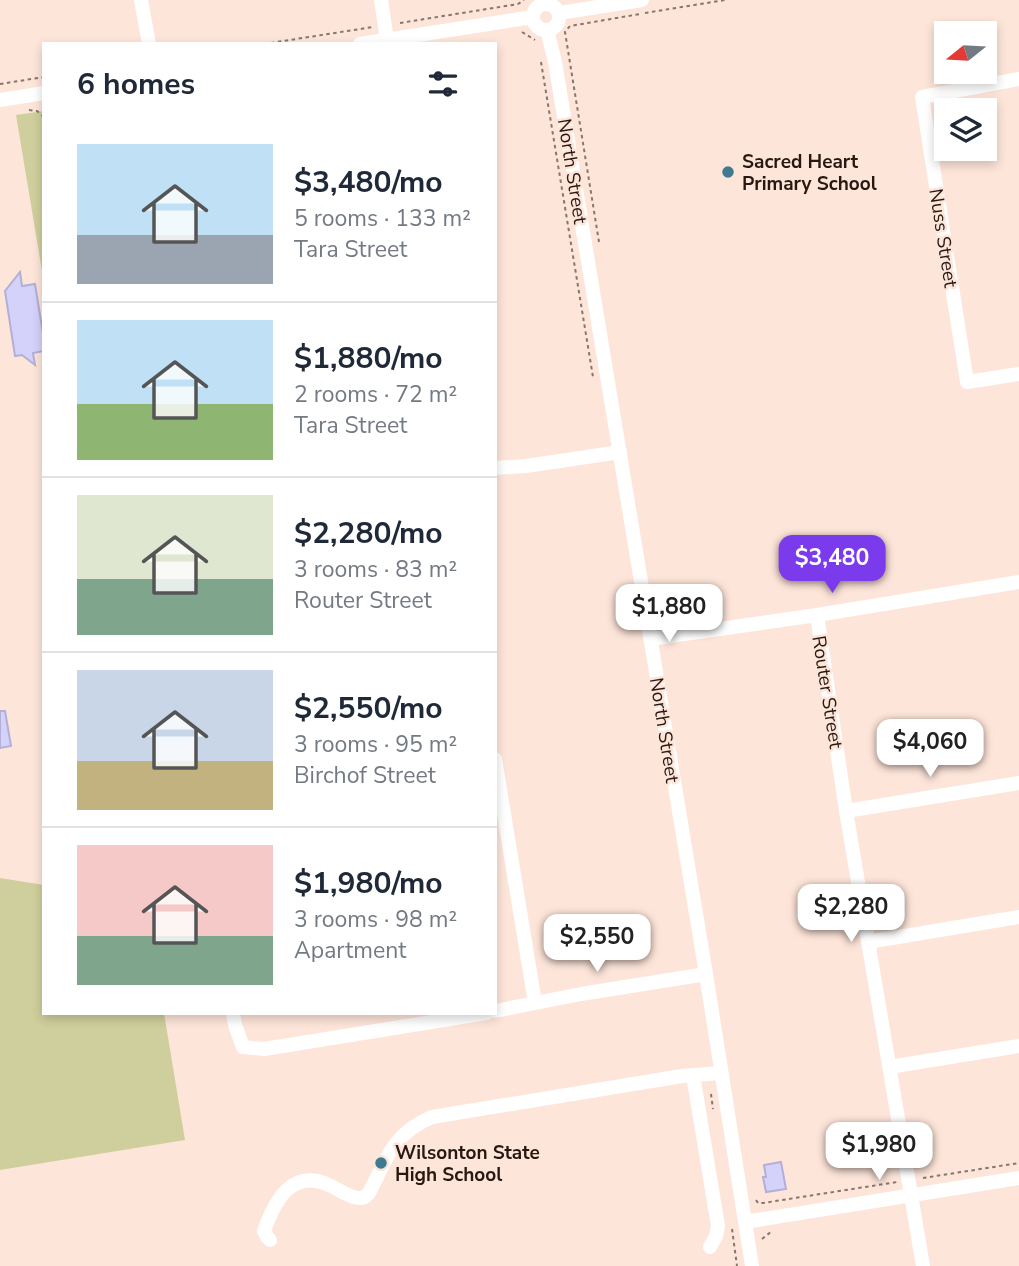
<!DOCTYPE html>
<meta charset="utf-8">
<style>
body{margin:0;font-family:"Nunito Sans",sans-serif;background:#f6f6f7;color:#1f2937;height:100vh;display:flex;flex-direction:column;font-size:26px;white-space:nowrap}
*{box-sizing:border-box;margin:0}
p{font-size:23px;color:#747a83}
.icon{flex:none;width:38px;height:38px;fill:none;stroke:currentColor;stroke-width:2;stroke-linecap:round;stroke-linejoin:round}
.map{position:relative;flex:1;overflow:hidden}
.panel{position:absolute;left:42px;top:42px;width:455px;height:973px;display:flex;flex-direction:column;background:#fff;border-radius:0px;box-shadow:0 4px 10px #0003}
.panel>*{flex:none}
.needle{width:46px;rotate:252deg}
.buttons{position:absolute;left:934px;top:21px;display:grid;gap:14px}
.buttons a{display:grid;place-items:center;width:63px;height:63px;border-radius:0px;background:#fff;box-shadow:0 4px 10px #0003;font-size:35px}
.price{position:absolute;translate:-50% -60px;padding:0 16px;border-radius:14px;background:#fff;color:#222;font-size:23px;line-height:46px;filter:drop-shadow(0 2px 4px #0008)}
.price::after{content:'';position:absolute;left:50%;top:42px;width:21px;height:16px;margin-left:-10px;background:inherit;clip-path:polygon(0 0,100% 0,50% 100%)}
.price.on{background:#7c3aed;color:#fff}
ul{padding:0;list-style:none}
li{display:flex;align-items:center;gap:21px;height:175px;padding:0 35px}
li+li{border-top:2px solid #e0e1e3}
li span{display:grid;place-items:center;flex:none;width:196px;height:140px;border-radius:0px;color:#555}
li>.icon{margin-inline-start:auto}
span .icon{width:84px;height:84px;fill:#fffc;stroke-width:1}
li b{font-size:30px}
h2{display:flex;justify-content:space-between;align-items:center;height:84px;padding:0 35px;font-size:30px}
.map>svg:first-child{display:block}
.green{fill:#cfcf9d}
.building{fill:#d4d2fa;stroke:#b2b0d6;stroke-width:2}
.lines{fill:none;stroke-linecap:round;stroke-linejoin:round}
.path{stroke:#88756c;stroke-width:2;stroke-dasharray:3.5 3.5;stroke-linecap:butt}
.minor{stroke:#fff;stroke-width:14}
.poi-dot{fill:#3f7a92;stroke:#fee5d9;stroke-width:2.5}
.labels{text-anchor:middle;stroke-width:5;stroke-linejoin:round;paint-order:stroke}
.poi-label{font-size:19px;font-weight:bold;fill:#271912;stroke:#fee5d9;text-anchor:start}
.street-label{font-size:19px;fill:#271912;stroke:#fee5d9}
</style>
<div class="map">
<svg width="1019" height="1266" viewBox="0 0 1019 1266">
<rect width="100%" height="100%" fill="#fee5d9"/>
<!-- green -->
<path class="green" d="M44,111V283L16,115Z
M0,878L44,885V1013H164L185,1140L0,1170Z"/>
<!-- building -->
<path class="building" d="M20,272L22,286L35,284L44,340V351L33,353L35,365L22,355L15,356L5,291Z
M0,711H5L11,746L0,748Z
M781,1162L786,1189L766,1192L763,1177H766L764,1165Z"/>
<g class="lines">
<!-- path -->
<path class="path" d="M645,13L725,0
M400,23L518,4L524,0
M522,32L535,40
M264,44L373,27
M541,62L593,377
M0,84L44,77
M29,110L37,111L44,117
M599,242L565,32L570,26L640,14
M660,610L664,625
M711,1094L713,1109
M923,1178L1019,1163
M756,1200L758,1203H763L897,1182
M732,1229L737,1266
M762,1239L772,1231"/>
<!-- minor -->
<path class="minor" d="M141,0L149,44
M381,0L387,40
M533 17a13 13 0 1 1 26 0a13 13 0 1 1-26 0Z
M559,13L642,0
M547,30L555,62L706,974L752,1266
M360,44L533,17
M1019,79L922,97L967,382L1019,374
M0,100L44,93
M495,468L526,466L620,452
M817,615L846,811L923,1266
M650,639L817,615L1019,582
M495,759L535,1003
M846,811L1019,783
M868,942L1019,917
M495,1011L581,994L706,974
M233,1013L235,1025L243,1047L264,1049L487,1013
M889,1067L1019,1046
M693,1075L718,1226L716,1236L710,1247
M745,1222L1019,1178
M270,1240L267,1237L264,1231C275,1200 292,1168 329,1185C338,1189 350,1198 360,1198C365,1198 365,1197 369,1193C387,1159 392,1134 432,1117L682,1076L721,1073"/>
</g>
<!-- markers -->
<g class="poi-dot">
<circle cx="728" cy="172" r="7"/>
<circle cx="381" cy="1163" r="7"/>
</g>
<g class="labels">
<!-- poi labels -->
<g class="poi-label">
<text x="742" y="168">Sacred Heart<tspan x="742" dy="22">Primary School</tspan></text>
<text x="395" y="1159">Wilsonton State<tspan x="395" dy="22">High School</tspan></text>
</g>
<!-- street labels -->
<g class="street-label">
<text transform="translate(573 171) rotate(81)" y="7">North Street</text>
<text transform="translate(944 238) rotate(81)" y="7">Nuss Street</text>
<text transform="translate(828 692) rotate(81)" y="7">Router Street</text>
<text transform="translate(665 730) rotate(81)" y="7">North Street</text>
</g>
</g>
</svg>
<div class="buttons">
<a><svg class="needle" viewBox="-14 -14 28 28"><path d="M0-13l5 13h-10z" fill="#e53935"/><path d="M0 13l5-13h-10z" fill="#747a83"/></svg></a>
<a><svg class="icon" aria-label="layers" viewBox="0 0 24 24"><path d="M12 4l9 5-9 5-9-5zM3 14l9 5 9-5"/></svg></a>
</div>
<b class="price on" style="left:832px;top:595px">$3,480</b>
<b class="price" style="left:669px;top:644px">$1,880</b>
<b class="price" style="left:930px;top:779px">$4,060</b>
<b class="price" style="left:851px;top:944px">$2,280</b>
<b class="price" style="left:597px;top:974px">$2,550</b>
<b class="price" style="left:879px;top:1182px">$1,980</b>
<section class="panel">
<h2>6 homes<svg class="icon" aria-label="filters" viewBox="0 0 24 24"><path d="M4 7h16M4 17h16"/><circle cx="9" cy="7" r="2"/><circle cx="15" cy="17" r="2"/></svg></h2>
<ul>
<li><span style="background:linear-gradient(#bfe0f5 65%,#9aa5b1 0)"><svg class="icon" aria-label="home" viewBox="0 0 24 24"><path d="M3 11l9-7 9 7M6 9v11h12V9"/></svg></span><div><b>$3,480/mo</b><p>5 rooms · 133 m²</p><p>Tara Street</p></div></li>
<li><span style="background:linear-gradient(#bfe0f5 60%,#8fb573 0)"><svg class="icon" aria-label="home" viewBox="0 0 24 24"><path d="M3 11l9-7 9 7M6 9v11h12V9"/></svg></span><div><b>$1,880/mo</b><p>2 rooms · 72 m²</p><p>Tara Street</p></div></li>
<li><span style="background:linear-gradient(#dfe7d0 60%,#7fa58c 0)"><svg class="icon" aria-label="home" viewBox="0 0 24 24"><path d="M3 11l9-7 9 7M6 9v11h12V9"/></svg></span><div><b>$2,280/mo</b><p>3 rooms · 83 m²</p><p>Router Street</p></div></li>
<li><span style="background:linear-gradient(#c9d6e8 65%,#c2b280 0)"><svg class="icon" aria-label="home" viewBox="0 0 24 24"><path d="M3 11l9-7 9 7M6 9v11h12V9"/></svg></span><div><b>$2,550/mo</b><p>3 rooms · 95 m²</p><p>Birchof Street</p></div></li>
<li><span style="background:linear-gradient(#f6c9c9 65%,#7fa58c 0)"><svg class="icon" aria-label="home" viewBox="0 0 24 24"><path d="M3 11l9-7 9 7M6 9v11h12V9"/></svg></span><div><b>$1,980/mo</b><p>3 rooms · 98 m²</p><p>Apartment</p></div></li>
</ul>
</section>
</div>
